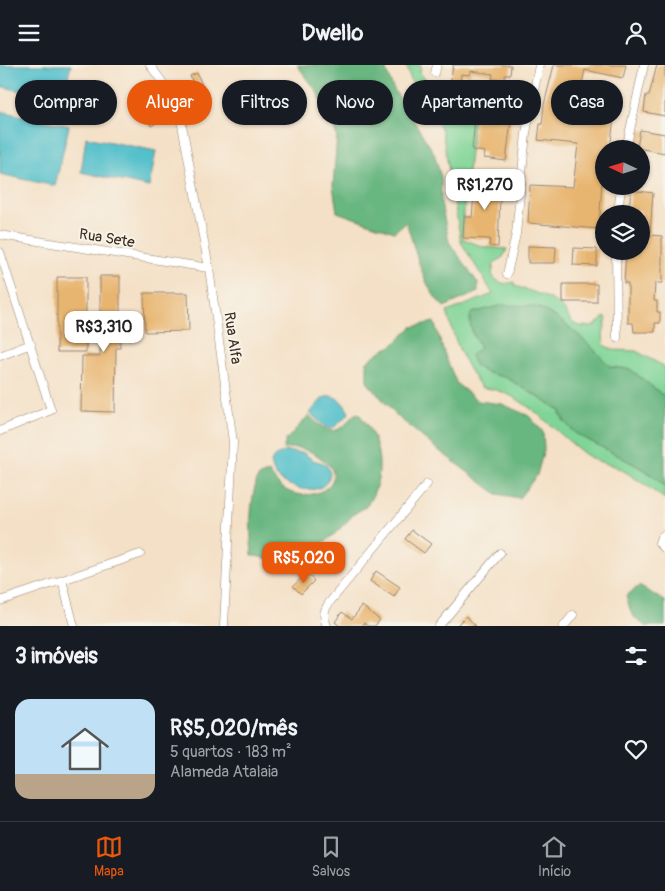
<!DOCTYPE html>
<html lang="pt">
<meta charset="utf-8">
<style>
body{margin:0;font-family:Pangolin,sans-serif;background:#242831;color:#f1f3f6;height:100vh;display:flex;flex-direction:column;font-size:19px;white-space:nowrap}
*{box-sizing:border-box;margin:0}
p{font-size:16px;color:#9ea1a6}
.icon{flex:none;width:28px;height:28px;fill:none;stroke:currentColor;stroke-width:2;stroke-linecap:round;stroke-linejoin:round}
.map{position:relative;height:561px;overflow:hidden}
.drawer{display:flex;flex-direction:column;background:#171b24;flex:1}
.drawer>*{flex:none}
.top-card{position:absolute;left:15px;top:15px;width:635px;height:45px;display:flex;gap:10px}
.needle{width:32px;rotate:274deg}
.buttons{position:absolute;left:595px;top:75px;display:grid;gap:10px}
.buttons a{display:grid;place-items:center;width:55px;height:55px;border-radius:50%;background:#171b24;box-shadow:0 1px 4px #0004;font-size:25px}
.price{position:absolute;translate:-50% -42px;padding:0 11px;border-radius:10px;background:#fff;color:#222;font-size:16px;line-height:32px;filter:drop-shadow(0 1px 2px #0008)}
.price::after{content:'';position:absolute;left:50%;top:30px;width:15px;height:11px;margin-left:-8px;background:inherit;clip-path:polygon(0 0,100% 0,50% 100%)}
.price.selected{background:#ea580c;color:#fff}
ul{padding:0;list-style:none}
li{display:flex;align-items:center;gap:15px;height:125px;padding:0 15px}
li+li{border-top:1px solid #363941}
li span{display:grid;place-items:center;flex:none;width:140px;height:100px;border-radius:15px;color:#555}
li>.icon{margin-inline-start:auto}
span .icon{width:60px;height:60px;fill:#fffc;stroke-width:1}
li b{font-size:21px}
h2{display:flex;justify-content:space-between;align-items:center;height:60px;padding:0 15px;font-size:21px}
.tag{padding:0 18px;border-radius:22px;background:#171b24;box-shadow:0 1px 4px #0004;font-size:18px;line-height:45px}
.tag.selected{background:#ea580c;color:#fff}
header{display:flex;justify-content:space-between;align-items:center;height:65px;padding:0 15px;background:#171b24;font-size:22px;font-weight:700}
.menu{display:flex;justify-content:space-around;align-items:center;height:70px;border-top:1px solid #363941;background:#171b24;font-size:14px;color:#9ea1a6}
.menu a{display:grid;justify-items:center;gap:2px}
.menu .selected{color:#ea580c}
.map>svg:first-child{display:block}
.green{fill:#7fd497;stroke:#5d7f5a}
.forest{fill:#67b680;stroke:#51704f}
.water{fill:#53c0cb;stroke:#477574}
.building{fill:#e8b570}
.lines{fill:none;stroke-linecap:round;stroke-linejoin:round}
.street-casing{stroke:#988572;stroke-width:9}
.street{stroke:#fff;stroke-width:8}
.labels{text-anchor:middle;stroke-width:4;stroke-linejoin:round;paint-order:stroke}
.street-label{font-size:15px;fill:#3b2a1e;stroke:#f7f3e8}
</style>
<header><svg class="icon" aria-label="menu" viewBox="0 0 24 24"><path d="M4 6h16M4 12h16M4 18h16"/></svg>Dwello<svg class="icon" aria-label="person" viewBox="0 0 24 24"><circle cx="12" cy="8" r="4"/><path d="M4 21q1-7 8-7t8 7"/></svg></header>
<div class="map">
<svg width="665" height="561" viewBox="0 0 665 561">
<rect width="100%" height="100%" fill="#f7f3e8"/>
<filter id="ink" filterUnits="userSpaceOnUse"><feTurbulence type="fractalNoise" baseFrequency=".02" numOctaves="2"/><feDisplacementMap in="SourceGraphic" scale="10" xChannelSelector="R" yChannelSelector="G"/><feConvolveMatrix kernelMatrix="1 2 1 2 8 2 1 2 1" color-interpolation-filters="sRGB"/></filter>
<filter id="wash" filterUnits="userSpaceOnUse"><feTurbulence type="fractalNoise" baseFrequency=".0096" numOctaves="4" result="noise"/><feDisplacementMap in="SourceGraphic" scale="20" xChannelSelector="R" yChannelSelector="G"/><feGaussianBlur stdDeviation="1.12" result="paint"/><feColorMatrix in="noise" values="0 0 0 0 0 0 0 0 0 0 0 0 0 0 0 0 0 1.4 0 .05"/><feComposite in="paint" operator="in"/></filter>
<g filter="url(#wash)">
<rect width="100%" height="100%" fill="#f4e0c6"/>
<!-- green -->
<path class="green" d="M406,0H421L420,8L425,14L474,49L463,152V174L484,182L507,184L503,192L494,198L492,210C499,219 504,220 514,217L515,221C530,226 545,230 558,239C574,250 564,264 594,261L604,252L607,253L603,269L604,280L613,285L636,286L665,302V332L630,304L610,302C591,279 565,257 538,242L471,266L480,283L485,307L507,313L559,345L564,356L575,368L645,405L665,421V434C650,424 635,412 620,404C611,399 600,398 591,393C559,373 522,323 482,323C463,299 455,276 447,247L493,229L461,177L442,65L414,24Z"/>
<!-- forest -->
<path class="forest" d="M297,0H384L393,23L434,88L441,112V138L449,177L478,218V227L444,242C422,222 416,185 406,157L394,167L337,147L333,121L337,71L316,25Z
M503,240C514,241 528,239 538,243C559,249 596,285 610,302L630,304L665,332V421L645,405L575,368L564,356L559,345L507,313L485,307L475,301L471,290L480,283C475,272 467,261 471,248Z
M434,257L446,293L457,319L478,336L502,339L529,351L543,367L544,384L537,410L519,433L497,429L433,381L396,350L367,317V296L382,285L392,281L412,262Z
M358,348C381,372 387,412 367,440C363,445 356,446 352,451C340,464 330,475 314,483L300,480L269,494L252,490C250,466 249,436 258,412L269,407C272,411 275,416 278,419C305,446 356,417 322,394C311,385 298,381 283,384L286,375L309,350C321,362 331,373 346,359C351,354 351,350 358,348Z
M639,521L665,536V561H645L632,550L626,531Z"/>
<!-- water -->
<path class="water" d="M0,0H71L62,36L0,21Z
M0,46L69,61L55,121L0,109Z
M86,72L156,86L149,122L81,107Z
M330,331C339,332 347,341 349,349L332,364L325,362L310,348L323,333Z
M285,386L304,388L313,395L326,399L330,408C326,434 292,425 277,412C273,408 272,402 271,397L274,392Z"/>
<g id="blocks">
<!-- building -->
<path class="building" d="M453,0H511L510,10H505V15L492,14L493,9L471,6L470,10L461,9L460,29L449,28Z
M554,0H626L623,13L585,5L580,28L617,30L610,84H604L599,164L528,158L530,120L573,122L578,79L538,75L540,59H542L544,40Z
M657,0H665V51L644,47L646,30H649Z
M197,8L203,22L196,25L190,11Z
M483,37L513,39L506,96L484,93L485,87L472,85L475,54L482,55Z
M163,44L168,52L151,61L146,53Z
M640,65L665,69V88L637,83Z
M468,115L505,116L504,132H500L498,182L489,181L490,174L463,173L464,152H472L474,130H467Z
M631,125L653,128L650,170L662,171V218H655L654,236H657V247H660V258H655V267H634L633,258H628V218H624L626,186H641V146L629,145Z
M528,181L556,182L555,198H528Z
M574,183L597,184V201L573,200Z
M100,211H120V283H116L115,347L81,346L82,291H100Z
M57,212H86V287H57Z
M563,219H597V237H563Z
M144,228H188L189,266L145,267Z
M412,465L431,479L424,488L405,474Z
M376,506L400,522L394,532L370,516Z
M307,508L314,516L301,529L293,521Z
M362,541L380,555L375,561H368L364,558L362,561H340L335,557L342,547L352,554Z
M466,551L476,561H456Z"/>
</g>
</g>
<g filter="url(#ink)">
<use href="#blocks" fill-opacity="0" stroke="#988572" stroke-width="1"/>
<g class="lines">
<defs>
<path id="street" d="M150,0L178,39L209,203L233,377L224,561
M435,8L437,0
M626,84L644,0
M618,149L621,121
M0,170L209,203
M616,186L617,273
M0,187L51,345L0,366
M507,209L516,169L526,68L539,0
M0,291L31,279
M665,469L661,472L659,478L665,484
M62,515L74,561
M0,536L140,489
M327,561C323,552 323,547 329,538L427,419
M439,561L500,488
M564,561L573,550"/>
</defs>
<!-- street casing -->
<use href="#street" class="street-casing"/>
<!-- street -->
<use href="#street" class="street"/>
</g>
</g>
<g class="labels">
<!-- street labels -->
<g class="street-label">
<text transform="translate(107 173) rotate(9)" y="5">Rua Sete</text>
<text transform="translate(233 273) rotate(82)" y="5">Rua Alfa</text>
</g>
</g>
</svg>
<div class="buttons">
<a><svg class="needle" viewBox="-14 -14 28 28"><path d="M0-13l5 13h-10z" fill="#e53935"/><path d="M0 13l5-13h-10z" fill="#9ea1a6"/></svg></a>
<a><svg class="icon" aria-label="layers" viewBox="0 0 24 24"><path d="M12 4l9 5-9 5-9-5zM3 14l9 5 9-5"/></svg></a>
</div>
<b class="price" style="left:485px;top:146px">R$1,270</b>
<b class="price" style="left:104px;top:288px">R$3,310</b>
<b class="price selected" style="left:304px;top:519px">R$5,020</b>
<div class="top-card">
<a class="tag">Comprar</a>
<a class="tag selected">Alugar</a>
<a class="tag">Filtros</a>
<a class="tag">Novo</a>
<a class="tag">Apartamento</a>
<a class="tag">Casa</a>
</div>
</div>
<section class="drawer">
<h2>3 imóveis<svg class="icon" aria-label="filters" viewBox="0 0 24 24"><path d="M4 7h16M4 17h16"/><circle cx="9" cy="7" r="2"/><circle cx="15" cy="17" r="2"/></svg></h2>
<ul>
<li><span style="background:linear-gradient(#bfe0f5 75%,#b9a48a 0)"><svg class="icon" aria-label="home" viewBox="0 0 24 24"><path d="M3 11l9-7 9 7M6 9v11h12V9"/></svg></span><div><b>R$5,020/mês</b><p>5 quartos · 183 m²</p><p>Alameda Atalaia</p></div><svg class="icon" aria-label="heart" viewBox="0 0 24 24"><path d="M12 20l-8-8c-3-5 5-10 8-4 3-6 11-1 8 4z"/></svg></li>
</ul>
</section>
<nav class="menu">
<a class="selected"><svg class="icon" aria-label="map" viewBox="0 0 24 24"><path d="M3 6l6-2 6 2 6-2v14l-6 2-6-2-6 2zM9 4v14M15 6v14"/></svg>Mapa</a>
<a><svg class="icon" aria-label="saved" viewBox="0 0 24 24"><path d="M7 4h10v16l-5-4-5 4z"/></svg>Salvos</a>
<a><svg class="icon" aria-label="home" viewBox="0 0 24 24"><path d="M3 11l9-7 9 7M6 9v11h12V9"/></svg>Início</a>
</nav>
